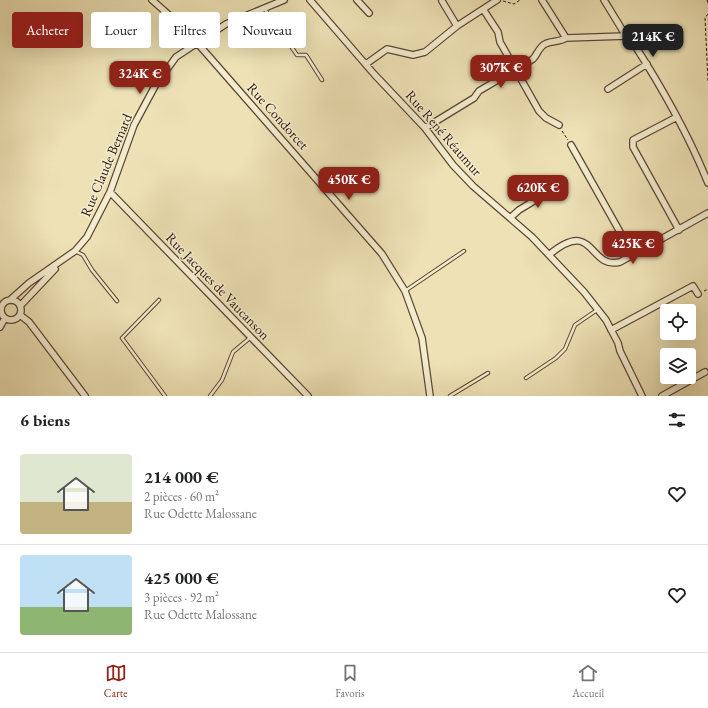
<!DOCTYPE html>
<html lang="fr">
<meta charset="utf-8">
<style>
body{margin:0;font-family:"EB Garamond",serif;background:#f6f6f6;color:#202124;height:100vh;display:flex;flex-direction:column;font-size:15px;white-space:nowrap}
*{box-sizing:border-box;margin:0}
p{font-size:13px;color:#757577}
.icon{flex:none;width:22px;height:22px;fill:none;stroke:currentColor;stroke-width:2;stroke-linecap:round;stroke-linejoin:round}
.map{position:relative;height:396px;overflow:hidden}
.sheet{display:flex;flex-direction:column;background:#fff;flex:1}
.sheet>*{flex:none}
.banner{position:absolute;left:12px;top:12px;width:400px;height:36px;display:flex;gap:8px}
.controls{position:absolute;left:660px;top:304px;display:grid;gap:8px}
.controls a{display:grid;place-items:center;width:36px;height:36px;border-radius:4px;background:#fff;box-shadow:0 4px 16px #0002;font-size:20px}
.price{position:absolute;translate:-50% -34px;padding:0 9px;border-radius:8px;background:#8f2418;color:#fff;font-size:13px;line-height:26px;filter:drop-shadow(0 1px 2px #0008)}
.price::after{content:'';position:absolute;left:50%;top:24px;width:12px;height:9px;margin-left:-6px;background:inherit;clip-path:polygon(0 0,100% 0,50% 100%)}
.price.active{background:#222;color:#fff}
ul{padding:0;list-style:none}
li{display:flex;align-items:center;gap:12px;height:100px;padding:0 20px}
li+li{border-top:1px solid #e0e0e0}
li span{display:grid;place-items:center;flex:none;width:112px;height:80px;border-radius:4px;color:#555}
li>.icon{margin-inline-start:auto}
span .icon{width:48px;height:48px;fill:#fffc;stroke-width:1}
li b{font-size:17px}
h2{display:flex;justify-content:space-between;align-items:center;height:48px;padding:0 20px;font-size:17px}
.tag{padding:0 14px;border-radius:4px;background:#fff;box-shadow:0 4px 16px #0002;font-size:14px;line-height:36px}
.tag.active{background:#8f2418;color:#fff}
.tab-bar{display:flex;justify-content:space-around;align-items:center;height:56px;border-top:1px solid #e0e0e0;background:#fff;font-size:11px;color:#757577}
.tab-bar a{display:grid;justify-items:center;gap:2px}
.tab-bar .active{color:#8f2418}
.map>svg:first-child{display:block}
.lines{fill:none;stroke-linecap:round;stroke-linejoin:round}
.service-casing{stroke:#5c4631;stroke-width:4.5}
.minor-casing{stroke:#5c4631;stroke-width:8}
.path{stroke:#2c1305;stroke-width:1;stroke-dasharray:3 2;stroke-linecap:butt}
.service{stroke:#f3eccf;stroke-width:2.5}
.minor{stroke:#f3eccf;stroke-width:5.5}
.labels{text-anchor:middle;stroke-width:3;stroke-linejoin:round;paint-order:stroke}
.street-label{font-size:14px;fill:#2c1305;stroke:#f3eccf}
</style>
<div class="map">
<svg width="708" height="396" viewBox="0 0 708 396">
<rect width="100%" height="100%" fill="#ede1b5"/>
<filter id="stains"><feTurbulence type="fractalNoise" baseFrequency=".005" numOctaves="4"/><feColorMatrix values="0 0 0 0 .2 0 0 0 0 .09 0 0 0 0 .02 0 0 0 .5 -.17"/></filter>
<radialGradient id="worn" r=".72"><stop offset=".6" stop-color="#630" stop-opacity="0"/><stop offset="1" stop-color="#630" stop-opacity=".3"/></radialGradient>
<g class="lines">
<defs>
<path id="service" d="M264,8L297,55H306L322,80
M75,251L83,255L92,270L117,301
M405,291L464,251
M159,300L122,338L165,396
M526,378L556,358L565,349L575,325L597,310
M210,396L222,380L233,352L251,337
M450,396L488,373"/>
<path id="minor" d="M152,0L185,29L382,254L405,291L422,338L430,396
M310,0L374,74L425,128L453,165L473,186L532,237L584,292L606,320L618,343L620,351L642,396
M357,0L369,13
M542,0L566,38L626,36L632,41C661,86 688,133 708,183
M604,0L626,36
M483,9L498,32L500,42L539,111L546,118L559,125
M457,26L497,0
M366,64L387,49L413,55L425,52L457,26L442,1
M608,89L647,64
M677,117L633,140V147L679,230
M425,128L474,98L479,91L533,59C537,55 539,47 545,44C551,41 559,42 566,38
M571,145L633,255
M110,192L308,396
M510,218L519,210L557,187
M550,254C595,217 588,270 620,262L708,213
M10,300L29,283L75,251L87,237L110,192L134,125L155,86L176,57L226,24L284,0
M1 310a10 10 0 1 1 20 0a10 10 0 1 1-20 0Z
M20,306L55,269
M20,315L29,322L85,396
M0,327L5,318
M611,330L693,286L698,294
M662,396L705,372"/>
</defs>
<!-- service casing -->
<use href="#service" class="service-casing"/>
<!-- minor casing -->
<use href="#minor" class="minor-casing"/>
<!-- path -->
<path class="path" d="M707,0L708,3
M503,1L514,4L520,0
M708,14L705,18L708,81
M562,131L568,140
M704,291L708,289"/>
<!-- service -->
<use href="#service" class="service"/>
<!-- minor -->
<use href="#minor" class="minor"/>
</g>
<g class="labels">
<!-- street labels -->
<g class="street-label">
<text transform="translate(278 116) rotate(48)" y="5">Rue Condorcet</text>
<text transform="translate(444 133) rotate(49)" y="5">Rue René Réaumur</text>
<text transform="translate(106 165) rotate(-67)" y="5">Rue Claude Bernard</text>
<text transform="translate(218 286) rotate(46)" y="5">Rue Jacques de Vaucanson</text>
</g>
</g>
<rect width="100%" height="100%" filter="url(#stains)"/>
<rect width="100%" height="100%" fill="url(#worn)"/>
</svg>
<div class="controls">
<a><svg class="icon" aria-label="locate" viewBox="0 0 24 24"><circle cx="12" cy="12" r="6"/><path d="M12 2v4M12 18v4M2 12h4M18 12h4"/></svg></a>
<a><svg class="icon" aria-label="layers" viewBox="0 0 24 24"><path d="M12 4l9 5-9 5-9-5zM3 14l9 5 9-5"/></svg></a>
</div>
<b class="price active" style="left:653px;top:58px">214K €</b>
<b class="price" style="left:501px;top:89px">307K €</b>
<b class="price" style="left:140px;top:95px">324K €</b>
<b class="price" style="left:349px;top:201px">450K €</b>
<b class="price" style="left:538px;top:209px">620K €</b>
<b class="price" style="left:633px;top:265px">425K €</b>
<div class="banner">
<a class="tag active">Acheter</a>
<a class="tag">Louer</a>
<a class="tag">Filtres</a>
<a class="tag">Nouveau</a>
</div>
</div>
<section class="sheet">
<h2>6 biens<svg class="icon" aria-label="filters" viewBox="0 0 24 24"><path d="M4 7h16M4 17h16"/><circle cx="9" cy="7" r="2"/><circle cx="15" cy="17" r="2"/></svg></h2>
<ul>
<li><span style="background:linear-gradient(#dfe7d0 60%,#c2b280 0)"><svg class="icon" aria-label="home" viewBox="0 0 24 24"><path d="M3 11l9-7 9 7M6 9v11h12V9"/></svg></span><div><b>214 000 €</b><p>2 pièces · 60 m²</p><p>Rue Odette Malossane</p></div><svg class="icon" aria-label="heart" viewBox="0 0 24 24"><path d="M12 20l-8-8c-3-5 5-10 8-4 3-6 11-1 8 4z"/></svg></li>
<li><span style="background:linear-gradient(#bfe0f5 65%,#8fb573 0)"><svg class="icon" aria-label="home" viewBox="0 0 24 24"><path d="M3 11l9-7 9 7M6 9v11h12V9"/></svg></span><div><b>425 000 €</b><p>3 pièces · 92 m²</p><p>Rue Odette Malossane</p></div><svg class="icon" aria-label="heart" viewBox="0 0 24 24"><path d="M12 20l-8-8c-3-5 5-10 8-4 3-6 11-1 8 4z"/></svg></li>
</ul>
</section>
<nav class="tab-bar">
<a class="active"><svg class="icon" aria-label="map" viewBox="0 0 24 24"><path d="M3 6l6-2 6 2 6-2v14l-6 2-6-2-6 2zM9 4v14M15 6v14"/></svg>Carte</a>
<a><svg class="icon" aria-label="saved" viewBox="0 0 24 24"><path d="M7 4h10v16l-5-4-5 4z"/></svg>Favoris</a>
<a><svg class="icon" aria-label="home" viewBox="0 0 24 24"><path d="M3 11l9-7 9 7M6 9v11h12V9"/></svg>Accueil</a>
</nav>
